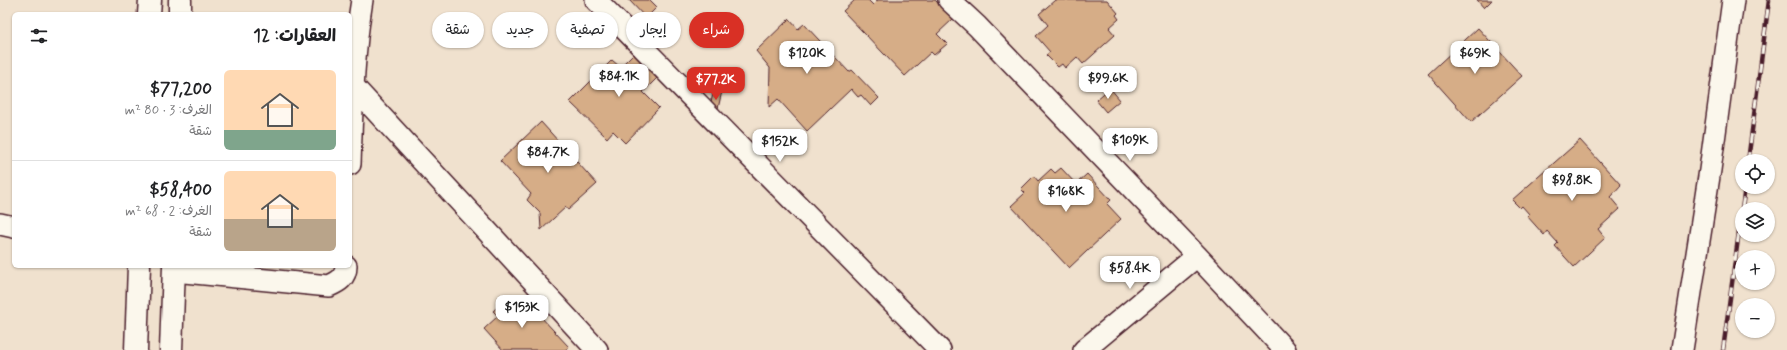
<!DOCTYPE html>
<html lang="ar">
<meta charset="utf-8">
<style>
body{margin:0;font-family:Mynerve,"Playpen Sans Arabic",sans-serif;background:#f2f2f2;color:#202124;direction:rtl;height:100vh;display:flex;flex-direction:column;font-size:15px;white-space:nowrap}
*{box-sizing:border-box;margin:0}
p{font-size:13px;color:#757577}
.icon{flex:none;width:22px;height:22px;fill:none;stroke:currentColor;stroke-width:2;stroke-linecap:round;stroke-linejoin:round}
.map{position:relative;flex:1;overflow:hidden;direction:ltr}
.panel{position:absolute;left:12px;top:12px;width:340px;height:256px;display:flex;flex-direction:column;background:#fff;border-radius:6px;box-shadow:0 1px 3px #0004;direction:rtl}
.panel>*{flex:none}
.top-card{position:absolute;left:364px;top:12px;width:380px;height:36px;direction:rtl;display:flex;gap:8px}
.controls{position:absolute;left:1735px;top:154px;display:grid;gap:8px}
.controls a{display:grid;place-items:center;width:40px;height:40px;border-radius:50%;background:#fff;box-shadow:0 1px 3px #0004;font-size:20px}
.price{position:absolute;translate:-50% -34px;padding:0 9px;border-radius:8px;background:#fff;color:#222;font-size:13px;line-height:26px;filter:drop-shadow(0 1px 2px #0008)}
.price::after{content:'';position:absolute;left:50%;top:24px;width:12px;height:9px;margin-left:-6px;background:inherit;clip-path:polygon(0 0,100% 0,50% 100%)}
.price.on{background:#d93025;color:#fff}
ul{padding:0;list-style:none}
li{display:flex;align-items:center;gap:12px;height:100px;padding:0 16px}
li+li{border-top:1px solid #e0e0e0}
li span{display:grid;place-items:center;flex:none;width:112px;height:80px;border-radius:6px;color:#555}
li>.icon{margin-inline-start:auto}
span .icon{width:48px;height:48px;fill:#fffc;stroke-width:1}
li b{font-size:17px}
h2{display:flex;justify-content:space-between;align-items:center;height:48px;padding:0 16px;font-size:17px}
.pill{padding:0 14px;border-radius:18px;background:#fff;box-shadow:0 1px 3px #0004;font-size:14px;line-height:36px}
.pill.on{background:#d93025;color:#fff}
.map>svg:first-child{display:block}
.building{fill:#d6ad87;stroke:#4a1f2b}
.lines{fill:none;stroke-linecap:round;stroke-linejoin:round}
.street-casing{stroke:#4a1f2b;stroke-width:24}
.highway-casing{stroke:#4a1f2b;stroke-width:25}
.street{stroke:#fbf7ec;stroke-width:21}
.highway{stroke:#fbf7ec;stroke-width:22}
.rail-casing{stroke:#4a1f2b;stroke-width:4.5}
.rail{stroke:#fbf7ec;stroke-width:3;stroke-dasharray:9;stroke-linecap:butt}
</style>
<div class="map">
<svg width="1787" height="350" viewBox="0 0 1787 350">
<rect width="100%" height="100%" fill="#f0e1ce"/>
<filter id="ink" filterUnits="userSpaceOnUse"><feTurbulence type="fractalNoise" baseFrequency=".025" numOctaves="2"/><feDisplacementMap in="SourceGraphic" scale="8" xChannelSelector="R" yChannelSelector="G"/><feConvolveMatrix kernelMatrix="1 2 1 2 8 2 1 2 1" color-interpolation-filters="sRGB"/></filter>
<g filter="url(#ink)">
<!-- building -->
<path class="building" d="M629,0H650L657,7L646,18Z
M855,0H868L873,5L878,0H935L953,19L937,34L947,44L934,55L931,52L905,76L843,11Z
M1055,0H1107L1118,13L1116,15L1119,19L1109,28L1115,35L1083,64L1077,57L1065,68L1062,64L1058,67L1046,55L1050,52L1036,36L1048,25L1039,14Z
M1477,0H1492L1484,8Z
M789,19L798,29L804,24L849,72L852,70L879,98L871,106L861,95L858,97L851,89L807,131L778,99L769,107L770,68L756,51Z
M1478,28L1522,76L1471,122L1428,74Z
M633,54L646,66L650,61L662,73L643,92L659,108L625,143L613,131L607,138L570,102L612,60L620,67Z
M1110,88L1120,100L1106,112L1096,100Z
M714,89L722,91L717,113L709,111Z
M541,122L597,184L568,210L566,207L541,230L540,213L527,200L531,194L500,161Z
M1580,140L1621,185L1610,197L1620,209L1598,229L1605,238L1574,267L1555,246L1558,243L1547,231L1544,235L1527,216L1529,214L1522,206L1520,208L1512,200Z
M1061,168L1076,184L1087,174L1111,200L1107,204L1121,219L1069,268L1011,206L1025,193L1021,189L1034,176L1038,181L1051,169L1055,173Z
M512,294L521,304L525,300L569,347L565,350H503L484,329L498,316L493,311Z"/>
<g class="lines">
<defs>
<path id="street" d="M596,0L940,350
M949,0L977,26L1197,256L1285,350
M353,86L597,350
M350,164C352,109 353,54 362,0
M0,224L14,227
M174,271L329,286C338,282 346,278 346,266
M1084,350L1197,256
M1682,350L1710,170L1733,0"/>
<path id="highway" d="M149,14L150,0
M180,14V0
M136,350L139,266
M171,350L174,266"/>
</defs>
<!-- street casing -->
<use href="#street" class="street-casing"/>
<!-- highway casing -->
<use href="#highway" class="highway-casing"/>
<!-- street -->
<use href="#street" class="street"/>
<!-- highway -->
<use href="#highway" class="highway"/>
<defs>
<path id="rail" d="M1748,161L1769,0
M1723,350L1745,187"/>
</defs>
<!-- rail casing -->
<use href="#rail" class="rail-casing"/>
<!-- rail -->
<use href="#rail" class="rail"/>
</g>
</g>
</svg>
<div class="controls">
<a><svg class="icon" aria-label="locate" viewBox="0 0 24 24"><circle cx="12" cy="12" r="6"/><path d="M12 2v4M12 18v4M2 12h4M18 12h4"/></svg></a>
<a><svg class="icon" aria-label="layers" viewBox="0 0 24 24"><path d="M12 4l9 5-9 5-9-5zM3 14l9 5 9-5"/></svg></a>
<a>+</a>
<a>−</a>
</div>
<b class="price" style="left:807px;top:75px">$120K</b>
<b class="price" style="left:1475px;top:75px">$69K</b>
<b class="price" style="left:619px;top:98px">$84.1K</b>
<b class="price" style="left:1108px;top:100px">$99.6K</b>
<b class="price on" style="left:716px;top:101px">$77.2K</b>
<b class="price" style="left:1130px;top:162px">$109K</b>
<b class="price" style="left:780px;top:163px">$152K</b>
<b class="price" style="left:548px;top:174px">$84.7K</b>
<b class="price" style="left:1572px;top:202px">$98.8K</b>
<b class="price" style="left:1066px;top:213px">$168K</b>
<b class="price" style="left:1130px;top:290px">$58.4K</b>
<b class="price" style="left:522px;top:329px">$153K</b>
<div class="top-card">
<a class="pill on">شراء</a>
<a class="pill">إيجار</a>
<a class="pill">تصفية</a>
<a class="pill">جديد</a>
<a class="pill">شقة</a>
</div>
<section class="panel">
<h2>العقارات: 12<svg class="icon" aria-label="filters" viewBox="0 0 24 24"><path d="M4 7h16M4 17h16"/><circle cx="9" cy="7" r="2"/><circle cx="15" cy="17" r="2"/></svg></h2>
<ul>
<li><span style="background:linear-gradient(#ffd9b3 75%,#7fa58c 0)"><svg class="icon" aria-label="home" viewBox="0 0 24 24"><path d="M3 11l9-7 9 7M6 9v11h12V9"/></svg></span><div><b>$77,200</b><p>الغرف: 3 · 80 m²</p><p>شقة</p></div></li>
<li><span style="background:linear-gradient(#ffd9b3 60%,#b9a48a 0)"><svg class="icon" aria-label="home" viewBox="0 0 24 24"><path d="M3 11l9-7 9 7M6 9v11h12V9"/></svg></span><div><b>$58,400</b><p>الغرف: 2 · 68 m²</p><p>شقة</p></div></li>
</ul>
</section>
</div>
